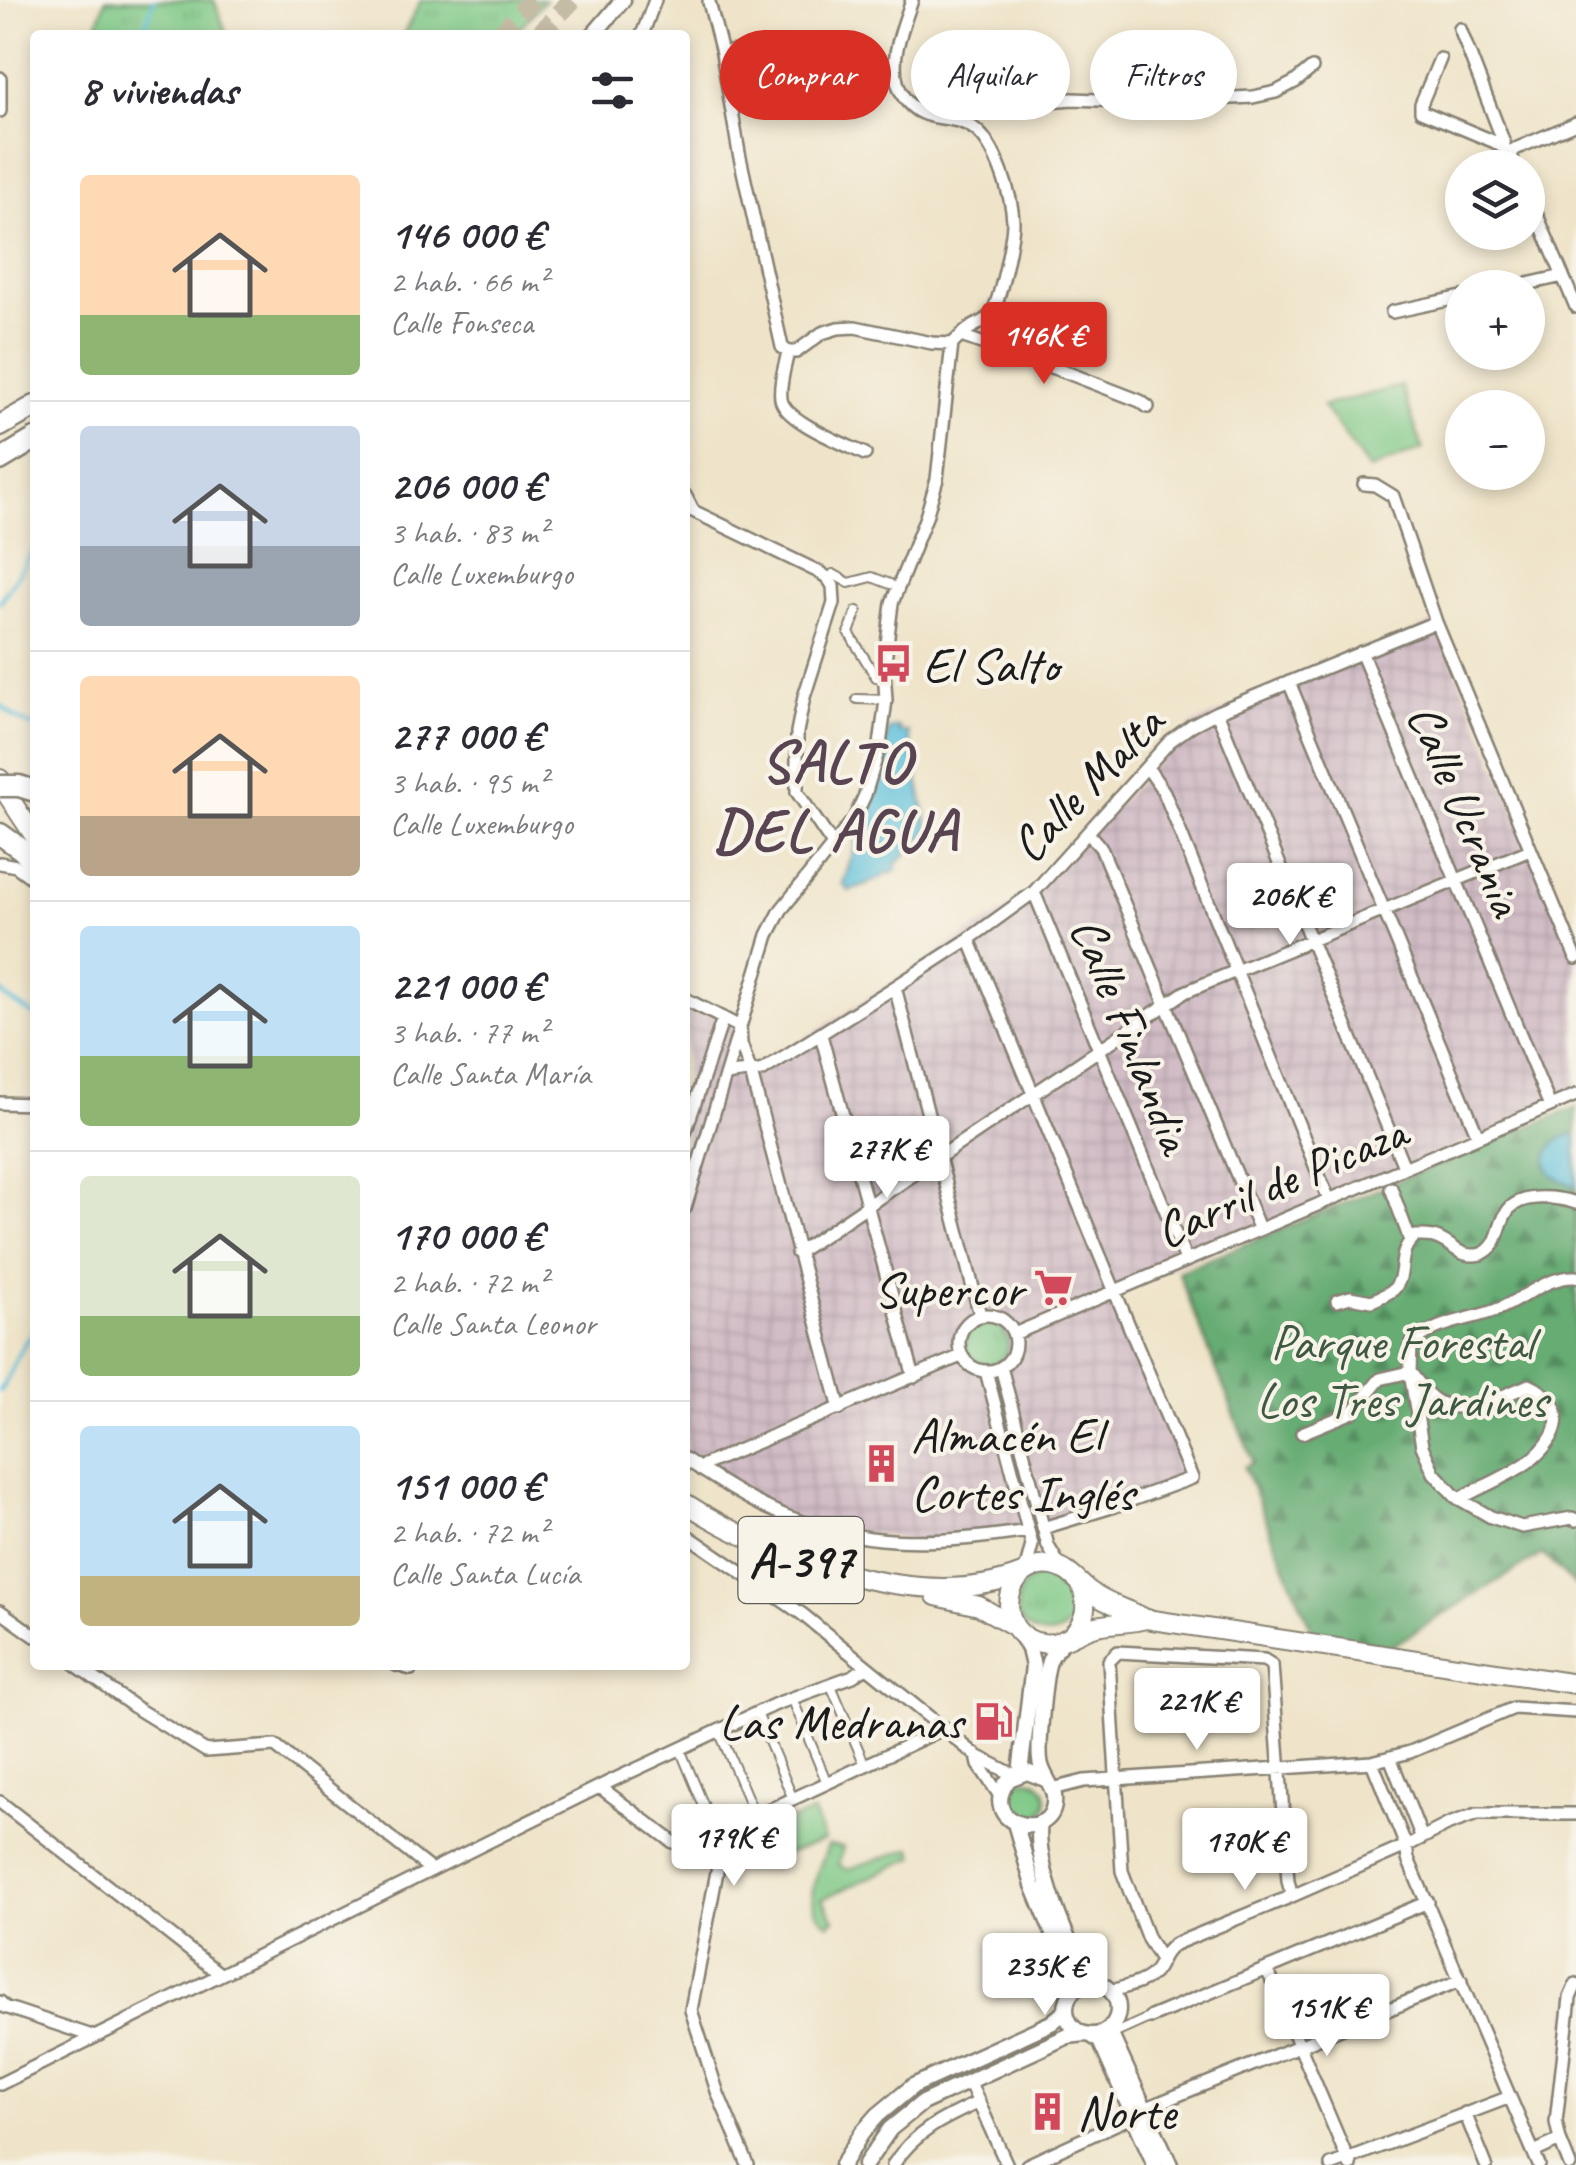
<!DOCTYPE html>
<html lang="es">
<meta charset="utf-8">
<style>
body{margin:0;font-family:Caveat,sans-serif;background:#f2f2f3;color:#2b2b33;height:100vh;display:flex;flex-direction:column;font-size:38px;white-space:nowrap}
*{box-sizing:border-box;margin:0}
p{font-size:32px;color:#7c7c81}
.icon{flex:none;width:55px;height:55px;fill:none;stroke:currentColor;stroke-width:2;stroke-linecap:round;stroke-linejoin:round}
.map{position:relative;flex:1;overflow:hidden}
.side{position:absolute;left:30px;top:30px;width:660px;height:1640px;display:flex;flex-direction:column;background:#fff;border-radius:10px;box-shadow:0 5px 15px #0003}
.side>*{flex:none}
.top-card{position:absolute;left:720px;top:30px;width:705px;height:90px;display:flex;gap:20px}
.fabs{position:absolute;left:1445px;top:150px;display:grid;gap:20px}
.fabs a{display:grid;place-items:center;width:100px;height:100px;border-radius:50%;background:#fff;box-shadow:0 5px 15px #0003;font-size:50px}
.price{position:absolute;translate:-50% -85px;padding:0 22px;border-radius:10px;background:#fff;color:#222;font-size:32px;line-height:65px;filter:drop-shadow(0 2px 5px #0008)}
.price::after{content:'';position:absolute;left:50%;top:60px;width:30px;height:22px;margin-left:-15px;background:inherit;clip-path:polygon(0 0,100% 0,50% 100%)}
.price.current{background:#d93025;color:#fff}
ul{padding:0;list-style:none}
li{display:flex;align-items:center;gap:30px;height:250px;padding:0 50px}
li+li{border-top:2px solid #e1e1e2}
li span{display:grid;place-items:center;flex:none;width:280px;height:200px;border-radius:10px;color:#555}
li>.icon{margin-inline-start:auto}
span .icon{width:120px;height:120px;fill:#fffc;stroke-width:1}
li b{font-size:42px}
h2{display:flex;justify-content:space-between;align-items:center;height:120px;padding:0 50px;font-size:42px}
.chip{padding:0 35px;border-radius:45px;background:#fff;box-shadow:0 5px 15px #0003;font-size:35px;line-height:90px}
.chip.current{background:#d93025;color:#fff}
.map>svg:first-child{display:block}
.industrial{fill:url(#industrial-grid)}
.grass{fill:url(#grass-tufts);stroke:#4d7251;stroke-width:2.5}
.forest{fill:url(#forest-firs);stroke:#416448;stroke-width:2.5}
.garden{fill:#7ec886;stroke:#4d7251;stroke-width:2.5}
.water{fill:#5cbfdb;stroke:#3c6e7c;stroke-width:2.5}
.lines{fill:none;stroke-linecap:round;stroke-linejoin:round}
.stream{stroke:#5cbfdb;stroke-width:4}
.motorway-tunnel{stroke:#c5bca6;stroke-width:20;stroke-dasharray:20 10;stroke-linecap:butt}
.pedestrian-casing{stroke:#868072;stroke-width:12}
.minor-casing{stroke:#868072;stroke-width:16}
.tertiary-casing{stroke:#868072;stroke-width:19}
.primary-casing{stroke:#868072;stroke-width:22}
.motorway-casing{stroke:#868072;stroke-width:25}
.pedestrian{stroke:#fff;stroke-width:8}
.minor{stroke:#fff;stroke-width:11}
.tertiary{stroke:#fff;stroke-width:14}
.primary{stroke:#fff;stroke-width:18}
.motorway{stroke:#fff;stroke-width:20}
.motorway-bridge-casing{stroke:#868072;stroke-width:25;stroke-linecap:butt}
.motorway-bridge{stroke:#fff;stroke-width:20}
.labels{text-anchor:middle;stroke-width:8;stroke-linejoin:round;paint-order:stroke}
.shield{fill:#f7f3e8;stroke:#5e5c59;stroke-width:2.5}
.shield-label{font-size:48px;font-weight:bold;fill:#1c1c1c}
.poi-label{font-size:50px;fill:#1c1c1c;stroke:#f7f3e8;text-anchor:start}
.street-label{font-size:50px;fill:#1c1c1c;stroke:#f7f3e8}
.park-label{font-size:50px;fill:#3e5841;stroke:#f7f3e8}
.district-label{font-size:60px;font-weight:bold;letter-spacing:2.5px;fill:#594552;stroke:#f7f3e8}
</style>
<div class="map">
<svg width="1576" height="2165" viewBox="0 0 1576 2165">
<defs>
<pattern id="industrial-grid" width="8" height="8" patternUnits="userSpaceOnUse" patternTransform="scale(2.5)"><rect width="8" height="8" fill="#d2bdc6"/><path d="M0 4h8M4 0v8" fill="none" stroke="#b4a2aa"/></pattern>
<pattern id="grass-tufts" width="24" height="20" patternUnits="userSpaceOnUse" patternTransform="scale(2.5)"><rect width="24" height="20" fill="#7ec886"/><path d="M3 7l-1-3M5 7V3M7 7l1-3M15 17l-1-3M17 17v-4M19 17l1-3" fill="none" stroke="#6cab73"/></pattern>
<pattern id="forest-firs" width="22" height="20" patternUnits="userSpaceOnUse" patternTransform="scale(2.5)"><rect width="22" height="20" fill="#66ac73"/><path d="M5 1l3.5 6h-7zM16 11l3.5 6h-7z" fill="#538b5e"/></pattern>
</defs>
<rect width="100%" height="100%" fill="#f7f3e8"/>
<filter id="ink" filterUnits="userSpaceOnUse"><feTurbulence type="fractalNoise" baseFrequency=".01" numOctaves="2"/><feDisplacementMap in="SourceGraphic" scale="20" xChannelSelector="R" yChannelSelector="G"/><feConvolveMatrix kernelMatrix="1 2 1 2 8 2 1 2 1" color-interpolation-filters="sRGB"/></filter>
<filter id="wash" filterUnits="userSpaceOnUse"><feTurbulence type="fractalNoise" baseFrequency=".0048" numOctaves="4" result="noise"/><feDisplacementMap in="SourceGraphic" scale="40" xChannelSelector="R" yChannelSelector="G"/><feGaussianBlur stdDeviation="2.25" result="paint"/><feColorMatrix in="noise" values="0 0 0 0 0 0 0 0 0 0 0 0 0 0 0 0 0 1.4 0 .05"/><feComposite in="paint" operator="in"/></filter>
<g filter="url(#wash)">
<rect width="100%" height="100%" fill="#efe4c9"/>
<!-- industrial -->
<path class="industrial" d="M1436,622L1576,958V1095L1114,1292L1192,1478L1043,1528L925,1543L797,1520L685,1459V999L740,1027L726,1075L751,1073L1034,892L1192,725Z"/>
<!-- grass -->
<path class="grass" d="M105,0H214L227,35H94Z
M421,0H545L513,35H403Z
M966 1344a21 21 0 1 1 42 0a21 21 0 1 1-42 0Z
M1017 1605a30 30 0 1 1 60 0a30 30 0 1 1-60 0Z"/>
<!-- forest -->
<path class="forest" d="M1576,1107V1586L1542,1554L1387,1649L1315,1638L1244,1467L1253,1462L1178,1272Z"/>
<!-- garden -->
<path class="garden" d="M1401,386L1423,449L1369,470L1323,406Z
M1007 1799a20 20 0 1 1 40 0a20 20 0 1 1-40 0Z
M813,1812L824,1840L775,1858L765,1830Z
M828,1845L843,1847L839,1865L848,1869L912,1848L915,1857L822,1899L835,1919L829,1924C798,1902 818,1874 828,1845Z"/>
<!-- water -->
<path class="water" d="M899,727L900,733L908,732L929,831L896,864L897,870L891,874L888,872L881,878L849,891L843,884L858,838L852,833L869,802L889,729Z
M1573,1134L1576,1135V1187L1551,1175C1541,1156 1552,1139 1573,1134Z"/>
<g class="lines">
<!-- stream -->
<path class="stream" d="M142,35L154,0
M0,602L35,548
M0,705L16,718L35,728
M0,991L8,999L35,1016
M0,1391C14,1372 16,1346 35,1333"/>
</g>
</g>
<g filter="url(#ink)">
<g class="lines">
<!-- motorway-tunnel -->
<path class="motorway-tunnel" d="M500,35L533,0
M539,35L572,0"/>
<defs>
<path id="pedestrian" d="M833,574L849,583L872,577L890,584
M857,611L849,633L876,677L885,679
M857,699L886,700
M830,1683L865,1765
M792,1698L827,1783
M757,1713L793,1799
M719,1731L755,1816
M680,1749L716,1835
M1111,2035L1151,2017"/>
<path id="minor" d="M709,2L722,53L739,153L782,347L788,352H796L822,333L838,328L855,327L932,343L952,344
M1460,29L1504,143L1503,147
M642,35L655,0
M722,53L778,46L824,43
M1440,59L1421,104V111L1495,142L1511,153
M0,78V111
M960,121L962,107L975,102L1016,104L1072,99L1151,102L1253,97L1276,92L1295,82L1312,68
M1516,168L1511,155L1513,150L1576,123
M1528,194L1576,307
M1509,288L1563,276
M1392,312L1462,297
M961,336L1068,373L1140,401L1148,407
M788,352C785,366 779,384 781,399C784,421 845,444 865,454
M1364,484L1375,485L1393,496L1436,622L1576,958
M685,495L693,511L819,572L828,578L833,586L834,603L804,697L797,732V792L833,845
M1361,652L1550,1106
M1289,682L1478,1136
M1217,712L1404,1167
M1147,767L1164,792L1329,1200
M1088,833L1101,848L1259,1228
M0,863L16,866L35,880
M1034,892L1186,1260
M969,939L1192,1478L1115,1506L1043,1528
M895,987L980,1315
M685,999L740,1027L741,1044L751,1073L840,1409
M821,1035L914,1377
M725,1076C738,1071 749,1074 763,1070L895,987L969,939L1034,892L1170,741L1192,725L1217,712L1436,622
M0,1103L35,1104
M685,1133L723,1018
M1391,1188L1410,1240
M685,1208L768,935L781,910L854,819L865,795L880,745L886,700L884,669L892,603L926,517L937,479L952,344C958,339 963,333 969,329C978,323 988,321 993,311C1001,295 1013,238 1013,221C1012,196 996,146 976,130C953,111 922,127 903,96C885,66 902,30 912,0
M797,1253L1185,992L1530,850
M1337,1301L1350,1297L1372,1301C1378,1298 1388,1294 1394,1289C1408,1273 1395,1251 1416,1236C1424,1236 1432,1235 1439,1239C1455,1246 1461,1259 1481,1254C1501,1247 1497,1223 1509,1209C1523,1193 1558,1197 1576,1203
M959 1343a28 28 0 1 1 56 0a28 28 0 1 1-56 0Z
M1014,1334L1576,1095
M1001,1367L1048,1546L1061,1568
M986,1371L1032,1545L1025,1572
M1302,1433L1353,1412L1380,1379L1410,1372L1422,1446L1434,1473L1456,1497L1491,1517L1522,1527L1572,1518L1576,1520
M685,1459C713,1477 741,1496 772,1510C858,1549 937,1545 1028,1531
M701,1470L704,1465L961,1356
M1459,1499C1481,1487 1520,1471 1537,1455C1564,1429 1565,1402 1529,1385C1502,1396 1457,1421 1431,1397C1423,1390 1417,1380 1410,1372L1411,1344C1440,1319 1469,1322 1501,1308C1524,1298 1550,1275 1576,1277
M685,1534L802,1614L977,1756L1014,1775
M0,1611L35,1636
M76,1665L136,1708L206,1751L275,1746L431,1870
M396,1665L411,1669L414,1665
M977,1756L979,1765L1000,1796
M1390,1757L1422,1838
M1372,1762L1406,1846L1408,1859L1539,2165
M600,1787L673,1842C687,1847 696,1844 709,1838
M1052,1789L1084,1781L1372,1762L1410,1752L1514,1708L1576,1712
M0,1802L220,1974
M1160,1958L1148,1939L1122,1871L1109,1661L1118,1652L1264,1660L1272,1665L1288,1881L1292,1896
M1267,1969L1350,2165
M1110,1991C1125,1987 1147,1983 1156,1970C1163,1959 1163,1952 1175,1944L1292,1896L1406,1846L1449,1824L1477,1814H1576
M0,2002L5,2007L95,2037
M1151,2017L1428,1902
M969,2081L1007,2165
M0,2084L611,1781L776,1704L853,1676L866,1667
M1144,2109L1461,1980
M1465,2113L1486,2165
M1534,2152L1560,2140
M748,2165L718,2094L691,2010L718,1866L717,1854L709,1838L945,1728
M893,2165C914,2132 944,2118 979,2102
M1027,2165L1133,2116
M1331,2165L1510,2097
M1570,2165L1560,2140L1556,2122L1570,1998L1576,1984"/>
<path id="tertiary" d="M593,35L623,0
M1020,1633L1029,1649L1033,1666L1020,1773
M1045,1779L1027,1772L1009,1779C973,1826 1059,1846 1054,1796C1052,1783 1041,1774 1040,1760C1038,1746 1044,1671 1050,1659C1053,1652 1059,1646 1064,1640
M1015,1823L1033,1885L1076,1989
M1040,1823C1033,1860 1069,1954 1093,1983
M1066 2009a26 26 0 1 1 52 0a26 26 0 1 1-52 0Z
M1111,2026V2035L1170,2165
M1091,2035L1100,2041L1155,2165
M842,2165L862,2133L878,2115L913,2086L1051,2023L1066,2011
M865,2165L890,2129L922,2103L1068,2036L1085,2034"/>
<path id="primary" d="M0,779L8,796L35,837
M685,1503C772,1559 921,1614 1022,1574
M936,1596L979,1606L1014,1626
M1146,1619C1128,1624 1110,1622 1093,1627C1076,1632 1060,1646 1042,1643C991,1636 1003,1558 1053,1566C1070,1569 1078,1583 1091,1592C1107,1605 1128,1609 1146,1619L1576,1684
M1072,1635C1087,1619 1089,1603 1080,1583"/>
<path id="motorway" d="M0,426L35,406
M0,460L35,439
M0,834L21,849L35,863"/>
</defs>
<!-- pedestrian casing -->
<use href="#pedestrian" class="pedestrian-casing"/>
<!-- minor casing -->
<use href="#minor" class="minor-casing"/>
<!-- tertiary casing -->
<use href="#tertiary" class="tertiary-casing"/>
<!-- primary casing -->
<use href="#primary" class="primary-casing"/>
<!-- motorway casing -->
<use href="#motorway" class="motorway-casing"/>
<!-- pedestrian -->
<use href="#pedestrian" class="pedestrian"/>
<!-- minor -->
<use href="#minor" class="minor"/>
<!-- tertiary -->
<use href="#tertiary" class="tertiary"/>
<!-- primary -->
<use href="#primary" class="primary"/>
<!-- motorway -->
<use href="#motorway" class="motorway"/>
<defs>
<path id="motorway-bridge" d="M0,786H19L35,791"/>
</defs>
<!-- motorway-bridge casing -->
<use href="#motorway-bridge" class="motorway-bridge-casing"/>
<!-- motorway-bridge -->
<use href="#motorway-bridge" class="motorway-bridge"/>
</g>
</g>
<!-- icons -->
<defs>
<symbol id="bus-bare" viewBox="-9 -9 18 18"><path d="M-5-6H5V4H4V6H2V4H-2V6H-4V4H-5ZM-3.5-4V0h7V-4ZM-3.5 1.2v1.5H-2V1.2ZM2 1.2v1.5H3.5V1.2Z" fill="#d1495b" stroke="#f7f3e8" stroke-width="2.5" paint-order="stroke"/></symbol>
<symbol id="supermarket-bare" viewBox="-9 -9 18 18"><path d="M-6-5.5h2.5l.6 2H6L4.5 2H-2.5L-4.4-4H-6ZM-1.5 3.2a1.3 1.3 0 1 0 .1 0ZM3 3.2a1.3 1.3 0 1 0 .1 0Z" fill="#d1495b" stroke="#f7f3e8" stroke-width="2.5" paint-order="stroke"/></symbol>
<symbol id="building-bare" viewBox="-9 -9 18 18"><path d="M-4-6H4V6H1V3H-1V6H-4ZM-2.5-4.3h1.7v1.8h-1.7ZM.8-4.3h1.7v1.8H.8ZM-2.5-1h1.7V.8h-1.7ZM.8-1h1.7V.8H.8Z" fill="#d1495b" stroke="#f7f3e8" stroke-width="2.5" paint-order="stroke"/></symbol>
<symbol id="fuel-bare" viewBox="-9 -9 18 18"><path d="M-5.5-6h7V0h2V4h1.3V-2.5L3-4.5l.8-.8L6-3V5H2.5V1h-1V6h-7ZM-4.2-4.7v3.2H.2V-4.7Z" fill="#d1495b" stroke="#f7f3e8" stroke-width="2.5" paint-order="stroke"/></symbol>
</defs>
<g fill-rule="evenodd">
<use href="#bus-bare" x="866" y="636" width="55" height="55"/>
<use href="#supermarket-bare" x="1026" y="1260" width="55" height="55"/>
<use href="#building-bare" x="854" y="1436" width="55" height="55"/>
<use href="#fuel-bare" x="966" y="1694" width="55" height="55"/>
<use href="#building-bare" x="1020" y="2084" width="55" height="55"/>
</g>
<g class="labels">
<!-- shield labels -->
<rect class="shield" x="738.5" y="1517" width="125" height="86" rx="8"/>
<g class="shield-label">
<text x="801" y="1577">A-397</text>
</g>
<!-- poi labels -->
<g class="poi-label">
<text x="923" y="682">El Salto</text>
<text x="1023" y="1306" text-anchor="end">Supercor</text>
<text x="911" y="1452">Almacén El<tspan x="911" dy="58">Cortes Inglés</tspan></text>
<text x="963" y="1739" text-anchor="end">Las Medranas</text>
<text x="1077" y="2129">Norte</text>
</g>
<!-- street labels -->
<g class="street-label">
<text transform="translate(1086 783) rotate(-46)" y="18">Calle Malta</text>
<text transform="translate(1467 809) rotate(67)" y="18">Calle Ucrania</text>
<text transform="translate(1133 1034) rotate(68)" y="18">Calle Finlandia</text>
<text transform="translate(1280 1180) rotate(-23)" y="18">Carril de Picaza</text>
</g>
<!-- park labels -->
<g class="park-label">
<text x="1402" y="1359">Parque Forestal<tspan x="1402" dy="58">Los Tres Jardines</tspan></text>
</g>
<!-- district labels -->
<g class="district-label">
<text x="836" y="781">SALTO<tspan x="836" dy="69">DEL AGUA</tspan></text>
</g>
</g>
</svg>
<div class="fabs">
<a><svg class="icon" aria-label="layers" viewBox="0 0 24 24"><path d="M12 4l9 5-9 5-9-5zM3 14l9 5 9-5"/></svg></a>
<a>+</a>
<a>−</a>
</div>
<b class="price current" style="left:1044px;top:387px">146K €</b>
<b class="price" style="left:1290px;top:948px">206K €</b>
<b class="price" style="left:887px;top:1201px">277K €</b>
<b class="price" style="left:1197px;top:1753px">221K €</b>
<b class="price" style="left:734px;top:1889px">179K €</b>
<b class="price" style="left:1245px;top:1893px">170K €</b>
<b class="price" style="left:1045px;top:2018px">235K €</b>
<b class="price" style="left:1327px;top:2059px">151K €</b>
<div class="top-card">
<a class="chip current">Comprar</a>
<a class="chip">Alquilar</a>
<a class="chip">Filtros</a>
</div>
<section class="side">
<h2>8 viviendas<svg class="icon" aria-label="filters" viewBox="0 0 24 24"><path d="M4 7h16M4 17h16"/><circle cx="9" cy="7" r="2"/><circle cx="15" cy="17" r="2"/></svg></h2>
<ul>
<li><span style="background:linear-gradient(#ffd9b3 70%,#8fb573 0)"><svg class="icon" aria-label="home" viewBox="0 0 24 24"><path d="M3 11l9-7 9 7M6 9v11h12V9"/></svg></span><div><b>146 000 €</b><p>2 hab. · 66 m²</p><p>Calle Fonseca</p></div></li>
<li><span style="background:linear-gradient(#c9d6e8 60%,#9aa5b1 0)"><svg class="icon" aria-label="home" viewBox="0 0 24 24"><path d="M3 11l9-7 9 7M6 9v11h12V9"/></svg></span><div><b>206 000 €</b><p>3 hab. · 83 m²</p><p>Calle Luxemburgo</p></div></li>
<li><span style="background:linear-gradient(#ffd9b3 70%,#b9a48a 0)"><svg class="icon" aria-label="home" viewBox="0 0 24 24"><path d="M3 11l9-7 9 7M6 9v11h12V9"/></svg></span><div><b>277 000 €</b><p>3 hab. · 95 m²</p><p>Calle Luxemburgo</p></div></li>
<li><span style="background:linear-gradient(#bfe0f5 65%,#8fb573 0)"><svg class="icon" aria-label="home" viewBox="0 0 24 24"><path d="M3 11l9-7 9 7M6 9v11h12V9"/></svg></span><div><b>221 000 €</b><p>3 hab. · 77 m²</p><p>Calle Santa María</p></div></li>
<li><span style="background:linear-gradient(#dfe7d0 70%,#8fb573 0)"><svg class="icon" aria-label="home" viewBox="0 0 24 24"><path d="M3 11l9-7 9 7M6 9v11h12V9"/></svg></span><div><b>170 000 €</b><p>2 hab. · 72 m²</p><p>Calle Santa Leonor</p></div></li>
<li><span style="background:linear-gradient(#bfe0f5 75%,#c2b280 0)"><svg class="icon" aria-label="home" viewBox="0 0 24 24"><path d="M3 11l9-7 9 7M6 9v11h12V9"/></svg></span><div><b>151 000 €</b><p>2 hab. · 72 m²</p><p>Calle Santa Lucía</p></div></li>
</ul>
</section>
</div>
